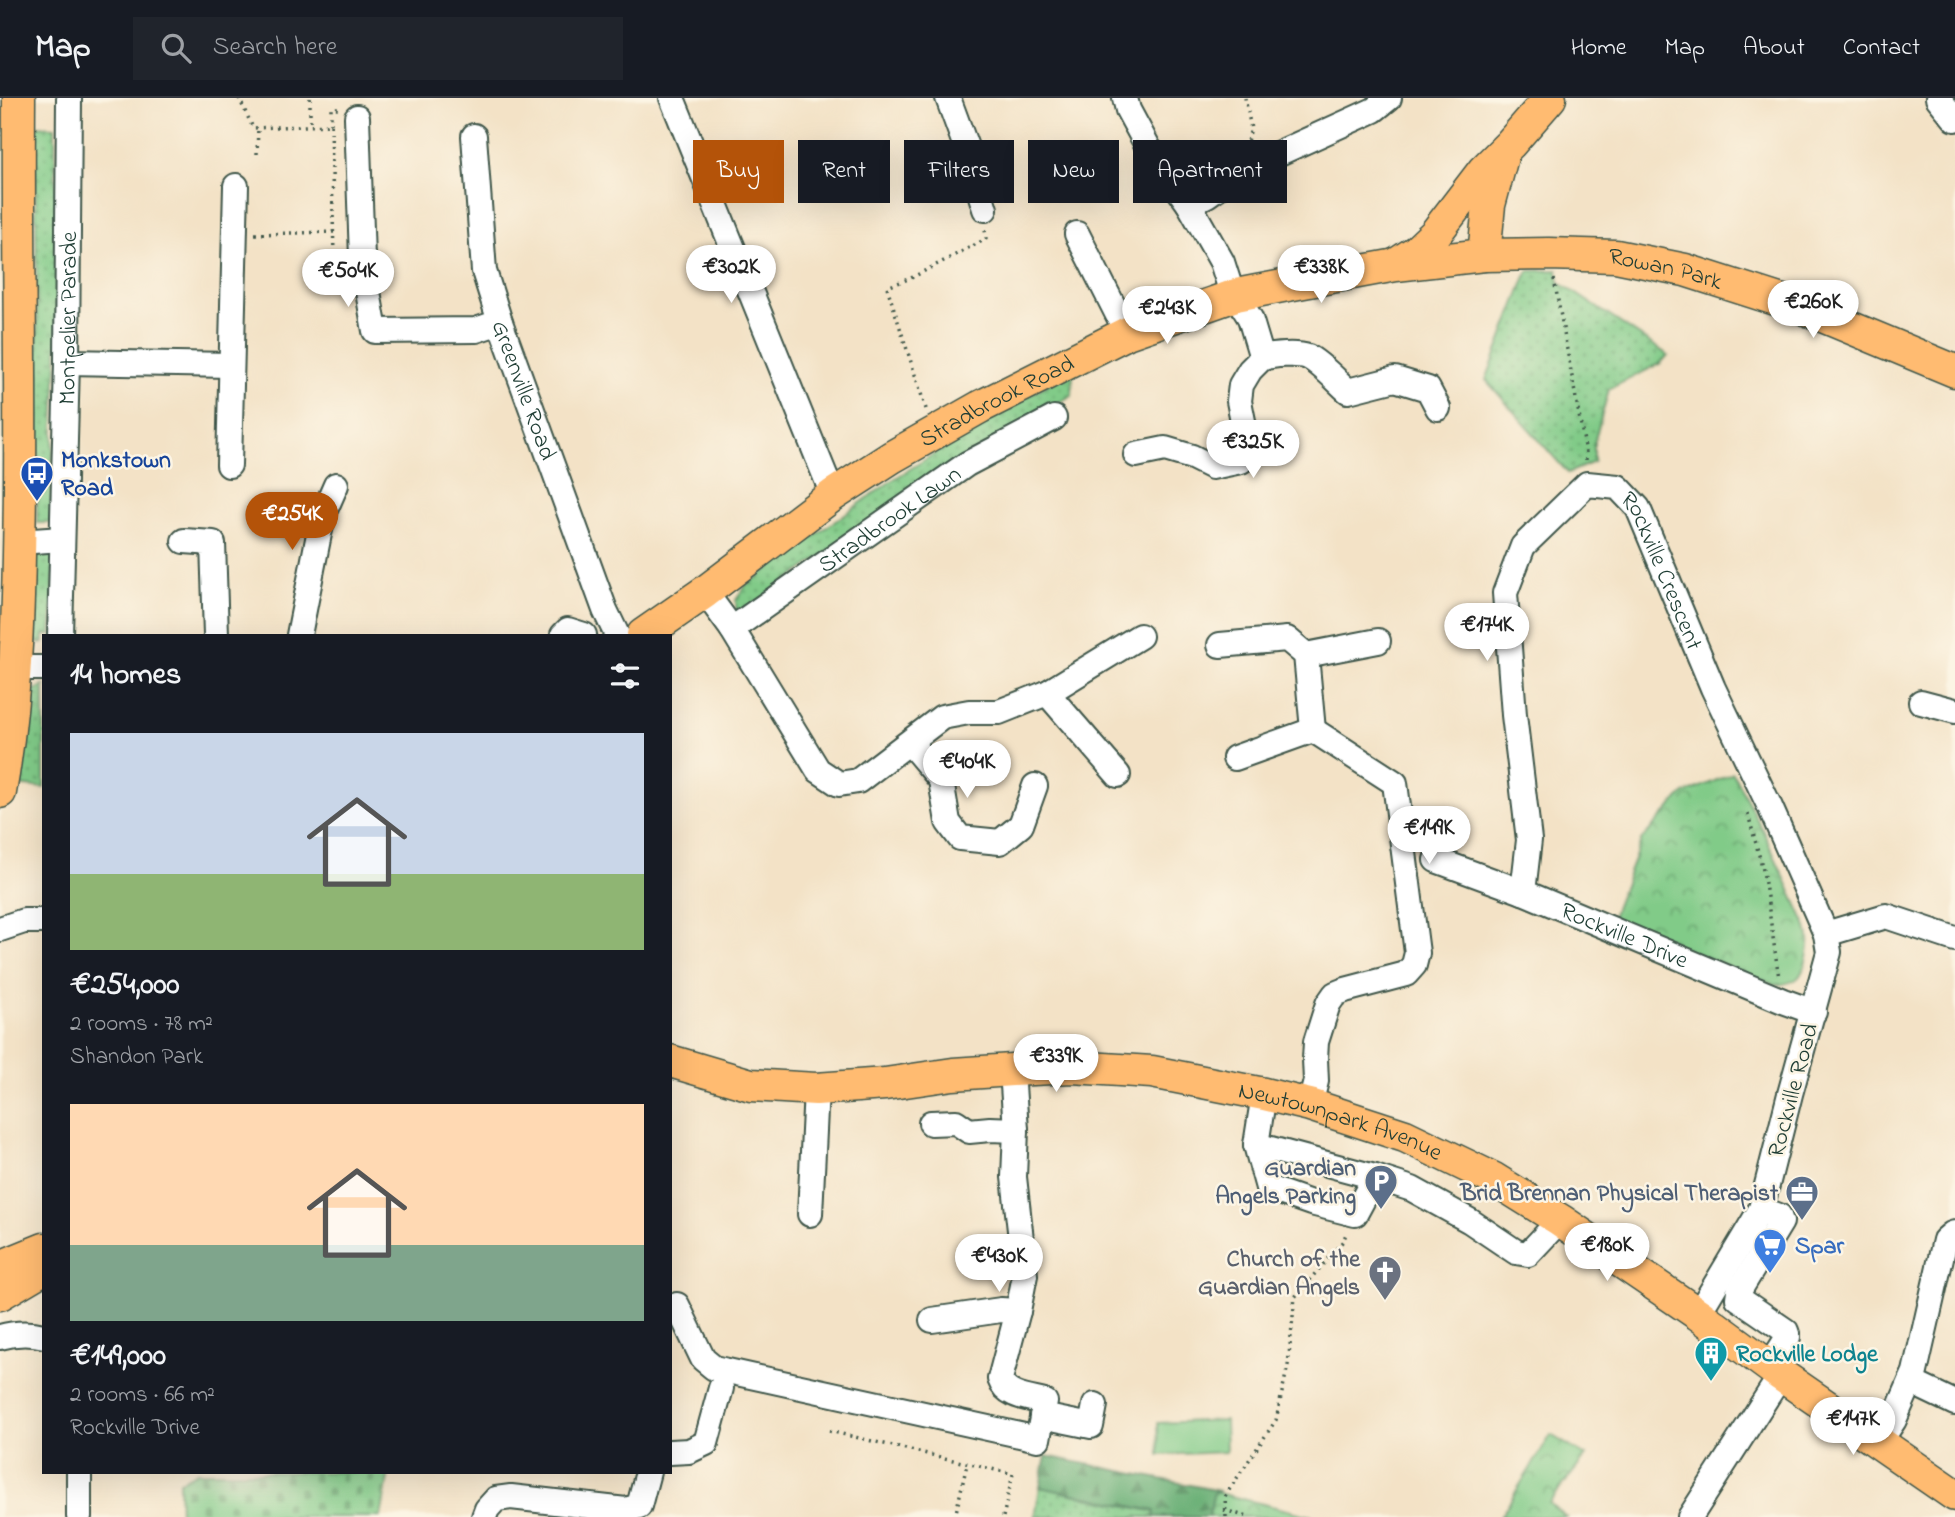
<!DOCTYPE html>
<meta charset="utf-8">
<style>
body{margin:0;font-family:"Indie Flower",sans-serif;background:#20242c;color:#f1f3f6;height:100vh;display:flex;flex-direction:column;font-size:26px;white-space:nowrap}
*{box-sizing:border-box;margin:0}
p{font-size:23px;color:#9ea1a6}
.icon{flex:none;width:38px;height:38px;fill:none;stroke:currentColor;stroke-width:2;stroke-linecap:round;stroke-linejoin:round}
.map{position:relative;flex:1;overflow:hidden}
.details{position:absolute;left:42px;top:536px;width:630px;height:840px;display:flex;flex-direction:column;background:#171b24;border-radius:0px;box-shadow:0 7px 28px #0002}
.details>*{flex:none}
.top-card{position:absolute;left:693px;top:42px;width:665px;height:63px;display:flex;gap:14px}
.price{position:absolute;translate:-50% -60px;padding:0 16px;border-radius:24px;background:#fff;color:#222;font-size:23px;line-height:46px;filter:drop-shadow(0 2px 4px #0008)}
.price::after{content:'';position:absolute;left:50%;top:42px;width:21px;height:16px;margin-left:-10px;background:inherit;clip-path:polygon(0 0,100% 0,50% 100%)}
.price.on{background:#b45309;color:#fff}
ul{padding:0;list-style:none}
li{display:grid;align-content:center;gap:14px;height:371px;padding:0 28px}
li span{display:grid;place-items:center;height:217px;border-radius:0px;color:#555}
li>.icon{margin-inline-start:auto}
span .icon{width:126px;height:126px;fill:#fffc;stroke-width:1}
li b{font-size:30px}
h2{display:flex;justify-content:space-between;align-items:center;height:84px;padding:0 28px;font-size:30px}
.chip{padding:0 24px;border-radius:0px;background:#171b24;box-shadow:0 7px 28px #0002;font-size:24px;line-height:63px}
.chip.on{background:#b45309;color:#fff}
header{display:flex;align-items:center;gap:42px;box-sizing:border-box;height:98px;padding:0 35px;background:#171b24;border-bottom:2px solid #363941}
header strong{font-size:33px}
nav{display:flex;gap:38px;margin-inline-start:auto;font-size:24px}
.search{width:490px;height:63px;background:#20242c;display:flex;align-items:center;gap:18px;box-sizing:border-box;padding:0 24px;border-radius:0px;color:#9ea1a6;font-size:26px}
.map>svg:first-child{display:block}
.grass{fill:url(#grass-dots);stroke:#50845e;stroke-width:2}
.forest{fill:url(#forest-firs);stroke:#447654;stroke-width:2}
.cemetery{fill:url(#cemetery-stones);stroke:#50845e;stroke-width:2}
.park{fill:url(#park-crowns);stroke:#50845e;stroke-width:2}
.pitch{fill:#81cb88;stroke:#50845e;stroke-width:2}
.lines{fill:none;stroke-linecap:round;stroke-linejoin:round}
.minor-casing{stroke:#3f564a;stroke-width:28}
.major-casing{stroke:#3f564a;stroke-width:35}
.path{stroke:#3f564a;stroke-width:3.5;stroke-dasharray:2 5;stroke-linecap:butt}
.minor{stroke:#fff;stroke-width:24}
.major{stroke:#ffbb71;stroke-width:32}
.labels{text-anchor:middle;stroke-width:5;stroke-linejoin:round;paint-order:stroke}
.street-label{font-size:24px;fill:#1f3d34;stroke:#fcf5e5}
.transit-label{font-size:24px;font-weight:bold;fill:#164399;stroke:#fcf5e5;text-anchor:start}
.service-label{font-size:24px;font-weight:bold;fill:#4e5e75;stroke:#fcf5e5;text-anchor:end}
.shop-label{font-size:24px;font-weight:bold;fill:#366cbe;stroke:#fcf5e5;text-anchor:start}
.worship-label{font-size:24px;font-weight:bold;fill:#5b616d;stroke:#fcf5e5;text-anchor:end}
.culture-label{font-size:24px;font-weight:bold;fill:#0d838f;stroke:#fcf5e5;text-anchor:start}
</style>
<header>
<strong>Map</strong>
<div class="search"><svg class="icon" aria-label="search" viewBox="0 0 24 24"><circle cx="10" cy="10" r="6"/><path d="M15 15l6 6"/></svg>Search here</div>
<nav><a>Home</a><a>Map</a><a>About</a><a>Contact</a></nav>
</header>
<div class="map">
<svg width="1955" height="1419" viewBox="0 0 1955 1419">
<defs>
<pattern id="grass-dots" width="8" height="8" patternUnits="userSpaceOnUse" patternTransform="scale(1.75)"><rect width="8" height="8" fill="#81cb88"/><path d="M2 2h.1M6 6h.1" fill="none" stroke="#69a670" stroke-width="1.8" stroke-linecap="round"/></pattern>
<pattern id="forest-firs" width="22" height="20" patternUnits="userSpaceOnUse" patternTransform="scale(1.75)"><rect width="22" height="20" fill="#68af74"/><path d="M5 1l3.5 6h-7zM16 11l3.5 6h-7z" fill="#559060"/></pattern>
<pattern id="cemetery-stones" width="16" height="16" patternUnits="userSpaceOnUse" patternTransform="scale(1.75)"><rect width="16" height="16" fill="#81cb88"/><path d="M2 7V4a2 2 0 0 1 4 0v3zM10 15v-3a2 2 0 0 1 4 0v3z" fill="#69a670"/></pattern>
<pattern id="park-crowns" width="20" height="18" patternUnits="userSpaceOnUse" patternTransform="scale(1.75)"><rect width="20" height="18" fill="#81cb88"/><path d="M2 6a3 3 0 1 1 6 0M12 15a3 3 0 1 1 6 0" fill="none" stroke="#69a670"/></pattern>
</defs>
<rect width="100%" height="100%" fill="#fcf5e5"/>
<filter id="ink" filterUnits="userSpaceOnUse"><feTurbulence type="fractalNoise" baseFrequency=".0143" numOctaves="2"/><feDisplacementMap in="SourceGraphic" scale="14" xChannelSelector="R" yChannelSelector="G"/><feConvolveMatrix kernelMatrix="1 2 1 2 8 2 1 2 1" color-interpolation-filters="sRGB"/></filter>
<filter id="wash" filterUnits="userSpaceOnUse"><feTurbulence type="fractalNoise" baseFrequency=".00686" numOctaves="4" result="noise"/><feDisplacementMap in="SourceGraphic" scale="28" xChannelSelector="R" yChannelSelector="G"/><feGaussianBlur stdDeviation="1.57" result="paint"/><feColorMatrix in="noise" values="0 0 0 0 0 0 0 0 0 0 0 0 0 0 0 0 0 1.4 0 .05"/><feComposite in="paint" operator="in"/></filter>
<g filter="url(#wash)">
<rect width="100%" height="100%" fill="#f3e2c6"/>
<!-- grass -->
<path class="grass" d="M35,28L55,29L57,260L50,425H37L38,299Z
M1558,172L1559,184L1668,257L1661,265L1609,291L1594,345V364L1568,375L1486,282L1528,173Z
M1073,272L1072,297L958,363L736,518V502L746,487L894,381L1014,306Z
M55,452L51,537H44V545L33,544V464L37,456Z
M44,588V690L16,687L28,597L32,593Z
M1040,1389L1155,1414L1154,1419H1035Z"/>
<!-- forest -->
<path class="forest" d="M1046,1358L1220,1393L1214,1394L1208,1419H1154L1155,1413L1040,1389Z"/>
<!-- cemetery -->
<path class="cemetery" d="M197,1374H389L381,1419H180L179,1384Z"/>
<!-- park -->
<path class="park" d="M1733,675L1763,733L1807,829C1810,840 1810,847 1807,859C1802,880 1798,885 1775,887L1611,821L1642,741L1682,697Z
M1551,1337L1586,1358L1549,1405L1566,1419H1500Z
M1214,1394L1316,1419H1209Z"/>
<!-- pitch -->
<path class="pitch" d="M1225,1322L1226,1354L1159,1357L1158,1325Z"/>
</g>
<g filter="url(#ink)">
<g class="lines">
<defs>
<g id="minor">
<path d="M672,0L833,397"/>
<path d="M948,0L966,49L985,111"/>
<path d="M1125,0L1128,12L1148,49L1189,106L1222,164L1229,186L1250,220L1262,260C1273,257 1297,255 1308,259C1319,264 1338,284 1348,293L1395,281L1428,291L1438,310"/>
<path d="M1938,0L1955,21"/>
<path d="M357,19L362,160L375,233L476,232L500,224"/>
<path id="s1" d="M474,38L484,173L500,224L605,512L617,537"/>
<path d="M1189,106L1207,97L1242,72L1374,12L1389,0"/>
<path d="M1077,136L1127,235"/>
<path d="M67,264L231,267"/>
<path d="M1136,357L1165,351L1192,359L1212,369L1241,363L1248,348L1239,303L1241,287L1250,272L1262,260"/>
<path d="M229,367L236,88"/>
<path d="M184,443L213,445L216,537"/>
<path d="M19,444L62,441"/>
<path d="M705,494L732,531L818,672L839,686L858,683L942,619L969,614H999L1047,595L1140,538"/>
<path id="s2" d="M732,531L967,366L1054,320"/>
<path id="s3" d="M60,537L67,264L69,0"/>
<path d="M299,537L319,436L325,412L336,387"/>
<path d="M563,537L568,532L584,537"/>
<path d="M1220,547L1287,541L1306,557L1313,632"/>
<path d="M1306,557L1378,543"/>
<path d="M15,570H44"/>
<path d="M1047,595L1118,677"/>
<path d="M1921,604L1955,613"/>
<path d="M910,645L941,682L948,724L960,740L1000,744L1021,727L1035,688"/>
<path d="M1235,660L1313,632L1395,685L1417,855L1414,867L1406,876L1345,892L1335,896L1328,906L1316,944L1315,961L1316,983L1310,1007"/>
<path id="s4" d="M1436,762L1523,794L1783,903L1814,914"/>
<path id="s5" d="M1523,794L1529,742L1514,617L1505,495L1523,448L1587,386L1618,389L1638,410L1713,590L1770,709L1826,836L1829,854L1790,996L1761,1111L1698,1216"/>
<path d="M0,831L24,823H44"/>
<path d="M1826,836L1886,818L1955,841"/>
<path d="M1264,996L1256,1047L1268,1090L1311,1105L1355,1116L1375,1079L1412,1091L1470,1123L1516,1154L1528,1156L1560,1122"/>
<path d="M931,1025L956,1024L969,1033L990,1031L1016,1032"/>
<path d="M1256,1047L1375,1079"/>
<path d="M1761,1111L1779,1118L1781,1124L1739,1193L1738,1200L1786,1233L1788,1239L1769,1269"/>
<path d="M810,1116L816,991"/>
<path d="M677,1207L703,1261L714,1270L1038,1341L1045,1304C1029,1300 1006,1299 1000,1281L1018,1213L1025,1177L1014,1079L1016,1032L1012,972"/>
<path d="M932,1222L1001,1212L1018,1213"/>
<path d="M0,1239C14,1235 29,1234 44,1238"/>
<path d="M1911,1284L1955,1305"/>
<path d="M1042,1318L1091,1328L1095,1307"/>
<path d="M1879,1345L1894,1322L1915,1274L1945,1142L1952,1136L1955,1135"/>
<path d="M670,1354L689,1353L706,1345L721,1290"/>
<path d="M79,1419V1374"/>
<path d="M484,1419L487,1411L496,1401L511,1399L626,1412L639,1408L648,1374"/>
<path d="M1690,1419L1781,1277"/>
</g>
<g id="major">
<path d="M1484,157L1489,107L1503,55"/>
<path d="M1397,166L1417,153L1435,136L1484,72L1510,46L1550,0"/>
<path id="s6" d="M643,537L705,494L833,397L892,359L980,309L1127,235L1236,197L1298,185L1396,167L1484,157L1549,156L1616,158L1685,172L1801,209L1955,273"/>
<path d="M0,694C18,593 19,489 20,387C21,258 18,129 19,0"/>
<path id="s7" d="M670,963L751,987L816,991L885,986L953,976L1012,972L1072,969L1152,974L1264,996L1310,1007L1405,1038L1494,1081L1560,1122L1698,1216L1781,1277L1955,1397"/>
<path d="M0,1169L44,1151"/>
<path d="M0,1196L44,1170"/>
</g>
</defs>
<!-- minor casing -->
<use href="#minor" class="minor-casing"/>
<!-- major casing -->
<use href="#major" class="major-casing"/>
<!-- path -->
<path class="path" d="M239,0L253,30L331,27V10H340
M310,0V28
M331,27L334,159H340
M1245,49L1251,31L1245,0
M257,56L258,29
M255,136L334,134
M1554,181L1586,355V367
M926,311L887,189L911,180L986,141L985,131
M1748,716L1763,772L1779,880
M829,1333L1013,1376L1003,1419
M1224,1412L1248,1419
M955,1419L967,1366
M1226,1419L1225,1398L1276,1322L1288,1267L1295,1199L1343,1143L1347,1134"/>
<!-- minor -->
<use href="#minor" class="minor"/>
<!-- major -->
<use href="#major" class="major"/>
</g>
</g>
<!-- icons -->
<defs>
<symbol id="bus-pin" viewBox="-11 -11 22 30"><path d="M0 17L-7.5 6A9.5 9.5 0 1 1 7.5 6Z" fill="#1a4fb4" stroke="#fcf5e5"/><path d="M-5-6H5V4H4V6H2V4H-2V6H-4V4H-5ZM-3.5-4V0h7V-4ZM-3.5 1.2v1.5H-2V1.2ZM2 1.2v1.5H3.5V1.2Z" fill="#fff"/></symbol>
<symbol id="parking-pin" viewBox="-11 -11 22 30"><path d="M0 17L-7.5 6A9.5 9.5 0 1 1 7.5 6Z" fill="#5c6f8a" stroke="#fcf5e5"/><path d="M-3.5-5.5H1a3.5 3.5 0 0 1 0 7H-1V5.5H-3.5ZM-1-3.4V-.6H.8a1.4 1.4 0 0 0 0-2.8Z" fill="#fff"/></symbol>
<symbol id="office-pin" viewBox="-11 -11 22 30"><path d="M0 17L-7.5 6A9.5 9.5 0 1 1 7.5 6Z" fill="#5c6f8a" stroke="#fcf5e5"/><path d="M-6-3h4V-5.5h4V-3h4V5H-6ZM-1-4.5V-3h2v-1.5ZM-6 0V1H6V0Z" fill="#fff"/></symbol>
<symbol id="supermarket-pin" viewBox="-11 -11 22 30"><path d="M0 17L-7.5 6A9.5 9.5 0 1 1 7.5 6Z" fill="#3f7fe0" stroke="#fcf5e5"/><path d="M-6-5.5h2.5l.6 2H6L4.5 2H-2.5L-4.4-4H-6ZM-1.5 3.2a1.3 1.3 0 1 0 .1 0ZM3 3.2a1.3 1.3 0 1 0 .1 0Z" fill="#fff"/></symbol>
<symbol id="church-pin" viewBox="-11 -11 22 30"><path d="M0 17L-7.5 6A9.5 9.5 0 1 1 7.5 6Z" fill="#6b7280" stroke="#fcf5e5"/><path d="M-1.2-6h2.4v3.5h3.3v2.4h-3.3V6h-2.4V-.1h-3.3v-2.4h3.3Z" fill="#fff"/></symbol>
<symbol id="building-pin" viewBox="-11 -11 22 30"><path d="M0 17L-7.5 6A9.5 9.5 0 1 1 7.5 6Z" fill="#0f9aa8" stroke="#fcf5e5"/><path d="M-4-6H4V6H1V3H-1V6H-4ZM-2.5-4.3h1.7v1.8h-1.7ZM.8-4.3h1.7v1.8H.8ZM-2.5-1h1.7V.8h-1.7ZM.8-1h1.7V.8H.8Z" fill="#fff"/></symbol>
</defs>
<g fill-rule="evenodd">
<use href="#bus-pin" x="18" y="356" width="38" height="52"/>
<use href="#parking-pin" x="1362" y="1064" width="38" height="52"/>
<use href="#office-pin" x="1783" y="1075" width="38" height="52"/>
<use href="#supermarket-pin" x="1751" y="1128" width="38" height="52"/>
<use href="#church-pin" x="1366" y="1155" width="38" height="52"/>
<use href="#building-pin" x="1692" y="1236" width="38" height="52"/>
</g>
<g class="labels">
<!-- street labels -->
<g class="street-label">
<text dy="8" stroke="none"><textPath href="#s6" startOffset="1122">Rowan Park</textPath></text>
<text dy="8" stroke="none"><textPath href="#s3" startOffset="317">Montpelier Parade</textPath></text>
<text dy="8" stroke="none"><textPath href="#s1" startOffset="261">Greenville Road</textPath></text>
<text dy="8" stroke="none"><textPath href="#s6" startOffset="425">Stradbrook Road</textPath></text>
<text dy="8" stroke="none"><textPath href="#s2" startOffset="192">Stradbrook Lawn</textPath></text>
<text dy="8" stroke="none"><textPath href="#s5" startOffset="567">Rockville Crescent</textPath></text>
<text dy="8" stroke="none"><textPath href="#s4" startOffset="203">Rockville Drive</textPath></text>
<text transform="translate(1792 992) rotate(-75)" y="8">Rockville Road</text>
<text dy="8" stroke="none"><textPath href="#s7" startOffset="682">Newtownpark Avenue</textPath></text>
</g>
<!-- transit labels -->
<g class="transit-label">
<text x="61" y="369">Monkstown<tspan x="61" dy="28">Road</tspan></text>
</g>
<!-- service labels -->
<g class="service-label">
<text x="1356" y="1077">Guardian<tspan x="1356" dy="28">Angels Parking</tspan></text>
<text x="1778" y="1102">Brid Brennan Physical Therapist</text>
</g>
<!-- shop labels -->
<g class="shop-label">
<text x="1795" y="1155">Spar</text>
</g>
<!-- worship labels -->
<g class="worship-label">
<text x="1360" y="1168">Church of the<tspan x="1360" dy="28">Guardian Angels</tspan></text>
</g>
<!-- culture labels -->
<g class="culture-label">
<text x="1736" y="1263">Rockville Lodge</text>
</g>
</g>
</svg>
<b class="price" style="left:731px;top:207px">€302K</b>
<b class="price" style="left:1321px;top:207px">€338K</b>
<b class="price" style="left:348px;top:211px">€504K</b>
<b class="price" style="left:1813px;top:242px">€260K</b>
<b class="price" style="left:1167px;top:248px">€243K</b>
<b class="price" style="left:1253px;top:382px">€325K</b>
<b class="price on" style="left:292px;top:454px">€254K</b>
<b class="price" style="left:1487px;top:565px">€174K</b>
<b class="price" style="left:967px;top:702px">€404K</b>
<b class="price" style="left:1429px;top:768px">€149K</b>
<b class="price" style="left:1056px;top:996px">€339K</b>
<b class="price" style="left:1607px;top:1185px">€180K</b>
<b class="price" style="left:999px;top:1196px">€430K</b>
<b class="price" style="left:1853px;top:1359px">€147K</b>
<div class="top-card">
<a class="chip on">Buy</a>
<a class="chip">Rent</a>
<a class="chip">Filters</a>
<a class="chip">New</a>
<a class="chip">Apartment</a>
</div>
<section class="details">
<h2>14 homes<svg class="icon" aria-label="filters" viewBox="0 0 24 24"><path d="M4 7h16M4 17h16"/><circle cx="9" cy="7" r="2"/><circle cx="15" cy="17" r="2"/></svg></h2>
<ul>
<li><span style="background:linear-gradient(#c9d6e8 65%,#8fb573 0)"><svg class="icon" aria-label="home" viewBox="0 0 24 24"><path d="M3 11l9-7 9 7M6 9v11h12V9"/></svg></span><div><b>€254,000</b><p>2 rooms · 78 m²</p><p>Shandon Park</p></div></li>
<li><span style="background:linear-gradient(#ffd9b3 65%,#7fa58c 0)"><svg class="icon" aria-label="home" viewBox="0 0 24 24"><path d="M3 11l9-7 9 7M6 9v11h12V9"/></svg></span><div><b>€149,000</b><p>2 rooms · 66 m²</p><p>Rockville Drive</p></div></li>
</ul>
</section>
</div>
